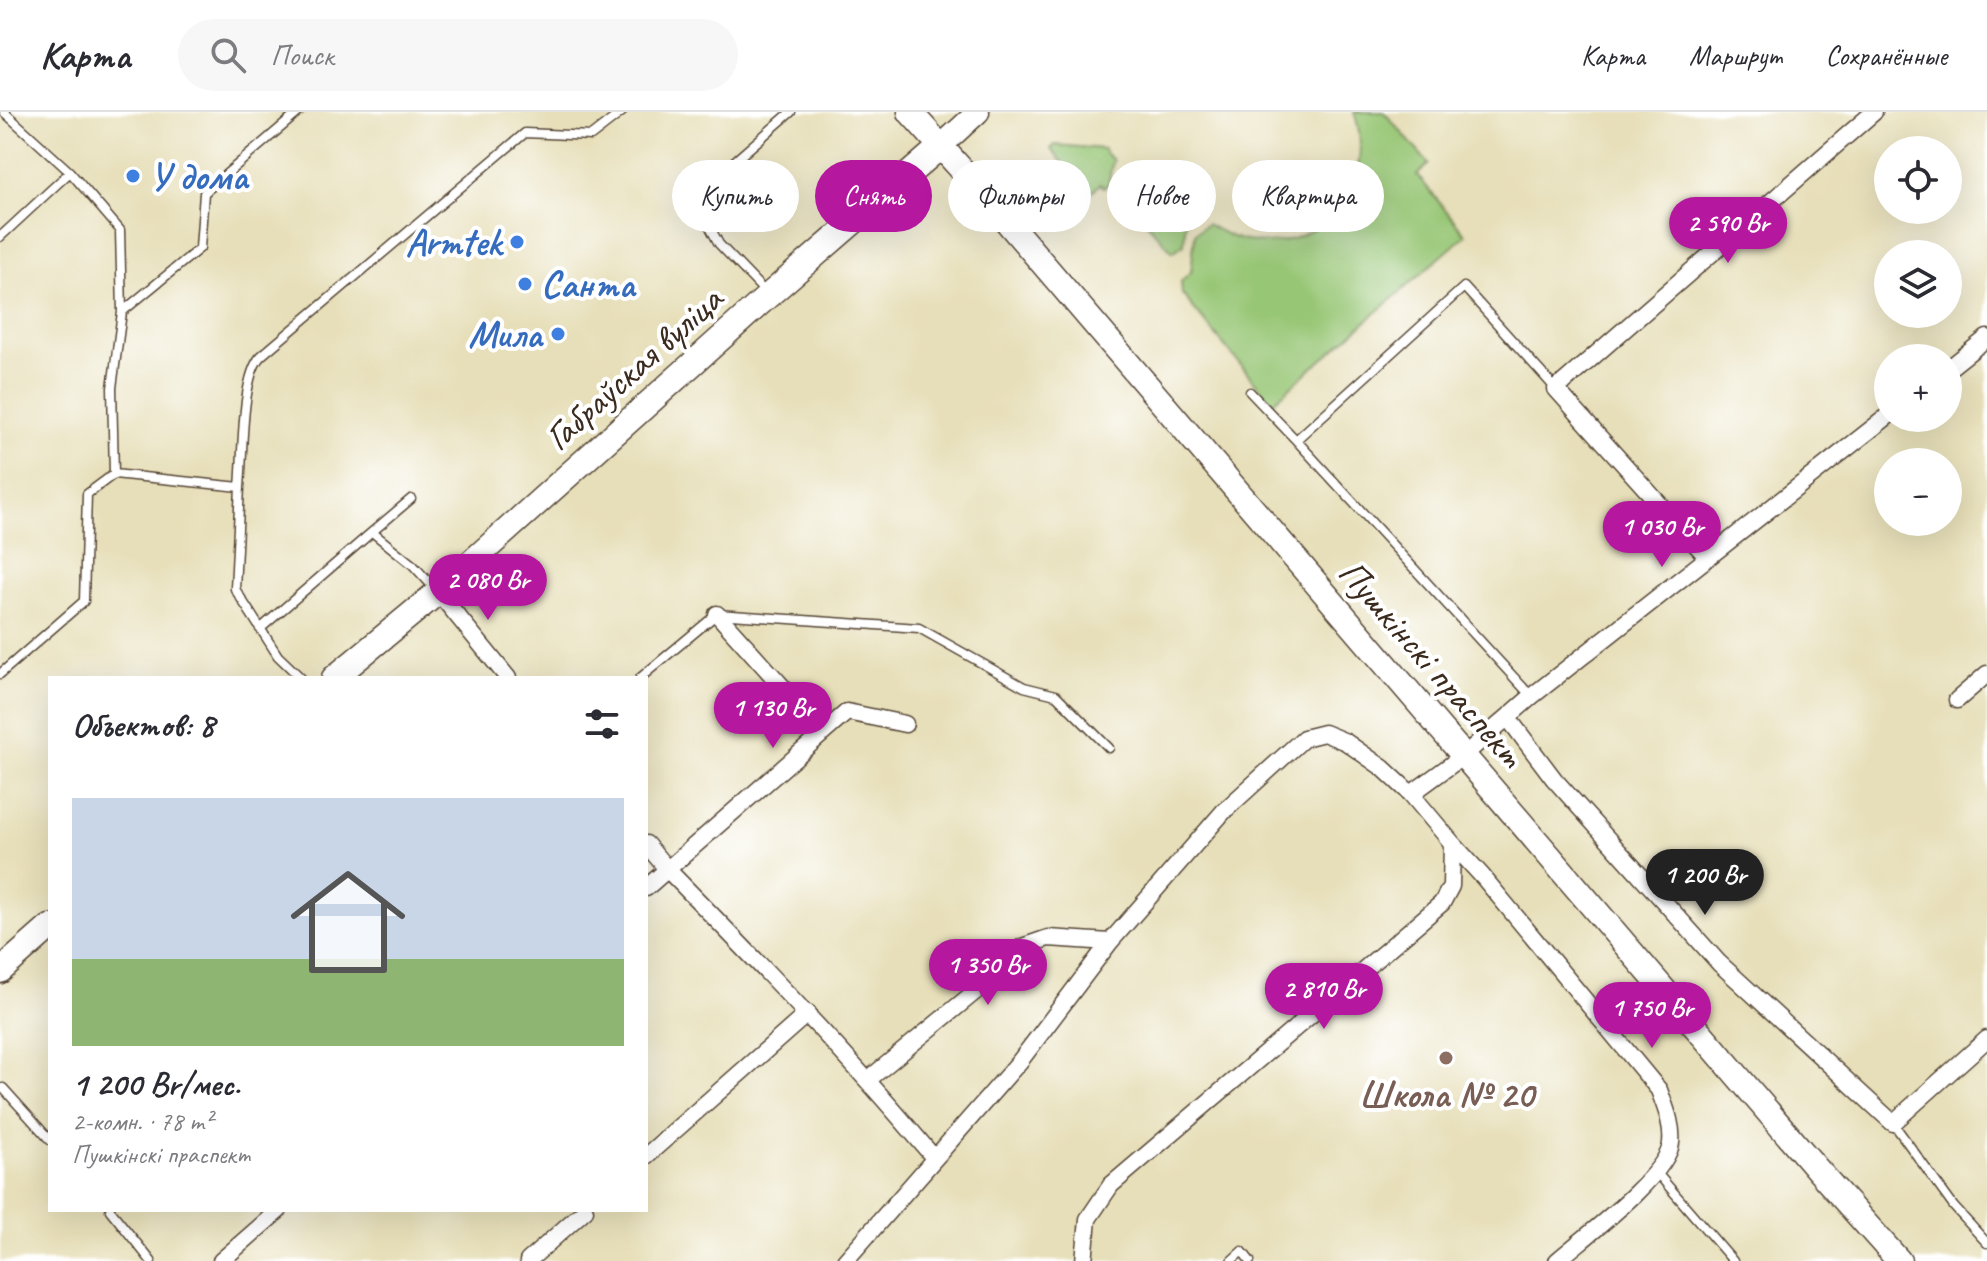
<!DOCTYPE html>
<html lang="ru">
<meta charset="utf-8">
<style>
body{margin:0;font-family:Caveat,sans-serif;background:#f7f7f7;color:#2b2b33;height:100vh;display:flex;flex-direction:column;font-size:30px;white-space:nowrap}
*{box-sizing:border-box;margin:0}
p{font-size:26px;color:#7c7c81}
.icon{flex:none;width:44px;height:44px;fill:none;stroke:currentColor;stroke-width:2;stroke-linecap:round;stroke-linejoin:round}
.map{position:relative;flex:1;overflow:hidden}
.panel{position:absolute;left:48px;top:564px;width:600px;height:536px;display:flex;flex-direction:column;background:#fff;border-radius:0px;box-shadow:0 8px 32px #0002}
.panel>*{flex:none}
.banner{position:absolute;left:672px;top:48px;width:760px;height:72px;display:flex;gap:16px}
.tools{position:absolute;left:1874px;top:24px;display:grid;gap:16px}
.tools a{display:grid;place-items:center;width:88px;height:88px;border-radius:50%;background:#fff;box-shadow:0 8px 32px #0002;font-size:40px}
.price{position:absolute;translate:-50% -68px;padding:0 18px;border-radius:28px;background:#b5179e;color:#fff;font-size:26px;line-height:52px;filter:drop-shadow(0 2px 4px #0008)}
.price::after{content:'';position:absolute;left:50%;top:48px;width:24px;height:18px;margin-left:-12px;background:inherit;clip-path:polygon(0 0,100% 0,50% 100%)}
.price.on{background:#222;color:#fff}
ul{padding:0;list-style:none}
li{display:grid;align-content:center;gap:16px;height:424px;padding:0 24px}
li span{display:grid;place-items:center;height:248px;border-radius:0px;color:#555}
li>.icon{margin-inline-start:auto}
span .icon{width:144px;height:144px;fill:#fffc;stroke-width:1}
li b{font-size:34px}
h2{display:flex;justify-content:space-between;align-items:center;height:96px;padding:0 24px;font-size:34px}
.tag{padding:0 28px;border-radius:36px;background:#fff;box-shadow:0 8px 32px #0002;font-size:28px;line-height:72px}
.tag.on{background:#b5179e;color:#fff}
header{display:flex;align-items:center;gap:48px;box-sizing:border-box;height:112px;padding:0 40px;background:#fff;border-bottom:2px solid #e1e1e2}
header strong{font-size:38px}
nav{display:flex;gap:44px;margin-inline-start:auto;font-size:28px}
.search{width:560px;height:72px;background:#f7f7f7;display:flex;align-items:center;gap:20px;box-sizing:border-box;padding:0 28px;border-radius:44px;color:#7c7c81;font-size:30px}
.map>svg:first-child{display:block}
.green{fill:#97c674;stroke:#697849;stroke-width:2}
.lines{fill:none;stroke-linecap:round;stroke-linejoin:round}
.service-casing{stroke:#554535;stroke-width:11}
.minor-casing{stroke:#554535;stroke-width:19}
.secondary-casing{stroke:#554535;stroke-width:25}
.primary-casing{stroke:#554535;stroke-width:27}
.service{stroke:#fff;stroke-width:8}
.minor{stroke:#fff;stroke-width:16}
.secondary{stroke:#fff;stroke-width:22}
.primary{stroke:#fff;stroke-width:24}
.shop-dot{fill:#3f7fe0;stroke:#fff;stroke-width:3}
.education-dot{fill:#8d6e63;stroke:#fff;stroke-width:3}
.labels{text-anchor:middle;stroke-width:8;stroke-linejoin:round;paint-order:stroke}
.shop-label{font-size:38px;font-weight:bold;fill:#366cbe;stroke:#fff;text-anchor:start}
.street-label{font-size:38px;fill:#3b2a1e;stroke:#fff}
.education-label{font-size:38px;font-weight:bold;fill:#785e54;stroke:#fff}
</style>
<header>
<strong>Карта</strong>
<div class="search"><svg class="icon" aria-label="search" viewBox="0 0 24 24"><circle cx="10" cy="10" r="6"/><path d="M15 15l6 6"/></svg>Поиск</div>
<nav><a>Карта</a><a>Маршрут</a><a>Сохранённые</a></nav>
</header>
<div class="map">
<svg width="1987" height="1149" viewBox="0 0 1987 1149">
<rect width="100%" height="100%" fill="#fff"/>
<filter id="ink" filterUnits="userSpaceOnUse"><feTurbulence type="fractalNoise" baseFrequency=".0125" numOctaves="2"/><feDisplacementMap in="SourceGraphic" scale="16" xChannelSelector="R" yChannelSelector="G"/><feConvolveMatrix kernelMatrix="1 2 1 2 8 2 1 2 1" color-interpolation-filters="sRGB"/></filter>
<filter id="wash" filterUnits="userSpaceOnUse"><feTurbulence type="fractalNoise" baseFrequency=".006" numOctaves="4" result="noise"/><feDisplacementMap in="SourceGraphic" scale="32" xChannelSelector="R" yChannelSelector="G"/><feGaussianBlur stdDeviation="1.8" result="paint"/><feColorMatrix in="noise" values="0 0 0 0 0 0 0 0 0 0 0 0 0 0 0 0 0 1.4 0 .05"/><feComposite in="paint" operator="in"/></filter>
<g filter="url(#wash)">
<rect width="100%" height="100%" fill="#e7dfb9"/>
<!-- green -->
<path class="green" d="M1354,0H1384L1429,52L1417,63L1466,123L1272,291L1182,182L1181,169L1191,160L1195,121L1207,112C1219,119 1233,127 1247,129C1322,143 1379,70 1354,0Z
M1055,33L1104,37L1106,42L1113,48L1108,73L1104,75L1100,72L1090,82L1051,37Z
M1161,75L1186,102L1184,132L1173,140L1144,108L1145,89Z"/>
</g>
<g filter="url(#ink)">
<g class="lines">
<defs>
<path id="service" d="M4,0L70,60L120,118L122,200L112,276L114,362L240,375L235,477L278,544L301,566
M0,125L70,60
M765,180L719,132L705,106V88L714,67L791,0
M122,200L200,136L204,81L299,0
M1250,280L1296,328
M240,375C243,345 241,264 261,244L525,21L591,24L622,0
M372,420L411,387
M260,517L372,420L413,453L436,478
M0,562L84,489L87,382L114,362
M640,566L717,502L919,516L1024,575L1056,583L1109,636
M1531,584L1296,328L1464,175L1556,277
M3,976L50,1028
M1893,1011L1954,1095L1987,1131
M1657,1061L1733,1149
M110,1098L151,1149
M1231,1149L1242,1139L1250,1149"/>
<path id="minor" d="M1948,257L1987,226
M1708,446L1556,277L1874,0
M438,480L508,566
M717,502L823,620
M1957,588L1987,562
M1508,606L1554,667L1719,851L1893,1011L1987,927
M1452,731L1483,765L1659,978C1665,995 1673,1012 1671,1031C1669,1062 1582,1127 1557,1149
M646,732L667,757C759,851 850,945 934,1046
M646,776L847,600L905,612
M869,967L976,879L1022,835L1048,826L1110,830
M646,1044L808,901
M221,1149L279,1098
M528,1149L585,1098
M845,1149L1020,949L1110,830L1224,699L1304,626L1324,621L1346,630L1383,656L1411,682L1463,644L1532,584L1888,304
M1084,1149L1088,1107L1111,1073L1442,791L1451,774L1452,731L1411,682"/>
<path id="secondary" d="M940,35L978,0"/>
<path id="primary" d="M910,0L980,78L1817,1057L1899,1149
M334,566L438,480L768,184L940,35
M0,859L50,815"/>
</defs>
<!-- service casing -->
<use href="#service" class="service-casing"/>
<!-- minor casing -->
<use href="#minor" class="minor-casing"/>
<!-- secondary casing -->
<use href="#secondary" class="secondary-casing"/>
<!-- primary casing -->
<use href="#primary" class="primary-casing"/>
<!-- service -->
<use href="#service" class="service"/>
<!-- minor -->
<use href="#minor" class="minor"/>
<!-- secondary -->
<use href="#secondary" class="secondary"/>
<!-- primary -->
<use href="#primary" class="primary"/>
</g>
</g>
<!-- markers -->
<g class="shop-dot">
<circle cx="133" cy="64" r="8"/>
<circle cx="517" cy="130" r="8"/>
<circle cx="525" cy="172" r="8"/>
<circle cx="558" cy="222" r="8"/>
</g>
<circle class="education-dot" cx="1446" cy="946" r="8"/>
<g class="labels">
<!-- shop labels -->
<g class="shop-label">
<text x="149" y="77">У дома</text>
<text x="501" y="143" text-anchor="end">Armtek</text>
<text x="541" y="185">Санта</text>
<text x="542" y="235" text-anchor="end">Мила</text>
</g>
<!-- street labels -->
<g class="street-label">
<text transform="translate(633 256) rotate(-42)" y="13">Габраўская вуліца</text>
<text transform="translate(1432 551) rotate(49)" y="13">Пушкінскі праспект</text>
</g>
<!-- education labels -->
<g class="education-label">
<text x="1446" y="995">Школа № 20</text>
</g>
</g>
</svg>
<div class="tools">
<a><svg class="icon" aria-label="locate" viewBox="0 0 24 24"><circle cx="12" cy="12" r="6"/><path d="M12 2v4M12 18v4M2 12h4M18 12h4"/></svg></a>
<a><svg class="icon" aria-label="layers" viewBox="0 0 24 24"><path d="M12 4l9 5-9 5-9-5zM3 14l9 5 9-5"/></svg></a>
<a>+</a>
<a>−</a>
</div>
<b class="price" style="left:1728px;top:153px">2 590 Br</b>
<b class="price" style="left:1662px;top:457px">1 030 Br</b>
<b class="price" style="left:488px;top:510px">2 080 Br</b>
<b class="price" style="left:773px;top:638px">1 130 Br</b>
<b class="price on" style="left:1705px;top:805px">1 200 Br</b>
<b class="price" style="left:988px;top:895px">1 350 Br</b>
<b class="price" style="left:1324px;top:919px">2 810 Br</b>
<b class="price" style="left:1652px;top:938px">1 750 Br</b>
<div class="banner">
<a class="tag">Купить</a>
<a class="tag on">Снять</a>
<a class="tag">Фильтры</a>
<a class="tag">Новое</a>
<a class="tag">Квартира</a>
</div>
<section class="panel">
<h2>Объектов: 8<svg class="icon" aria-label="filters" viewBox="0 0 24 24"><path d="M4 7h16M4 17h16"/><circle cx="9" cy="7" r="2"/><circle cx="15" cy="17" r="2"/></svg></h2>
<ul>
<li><span style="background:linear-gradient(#c9d6e8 65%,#8fb573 0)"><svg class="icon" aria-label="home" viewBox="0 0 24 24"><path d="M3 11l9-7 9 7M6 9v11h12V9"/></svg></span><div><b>1 200 Br/мес.</b><p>2-комн. · 78 m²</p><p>Пушкінскі праспект</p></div></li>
</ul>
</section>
</div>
